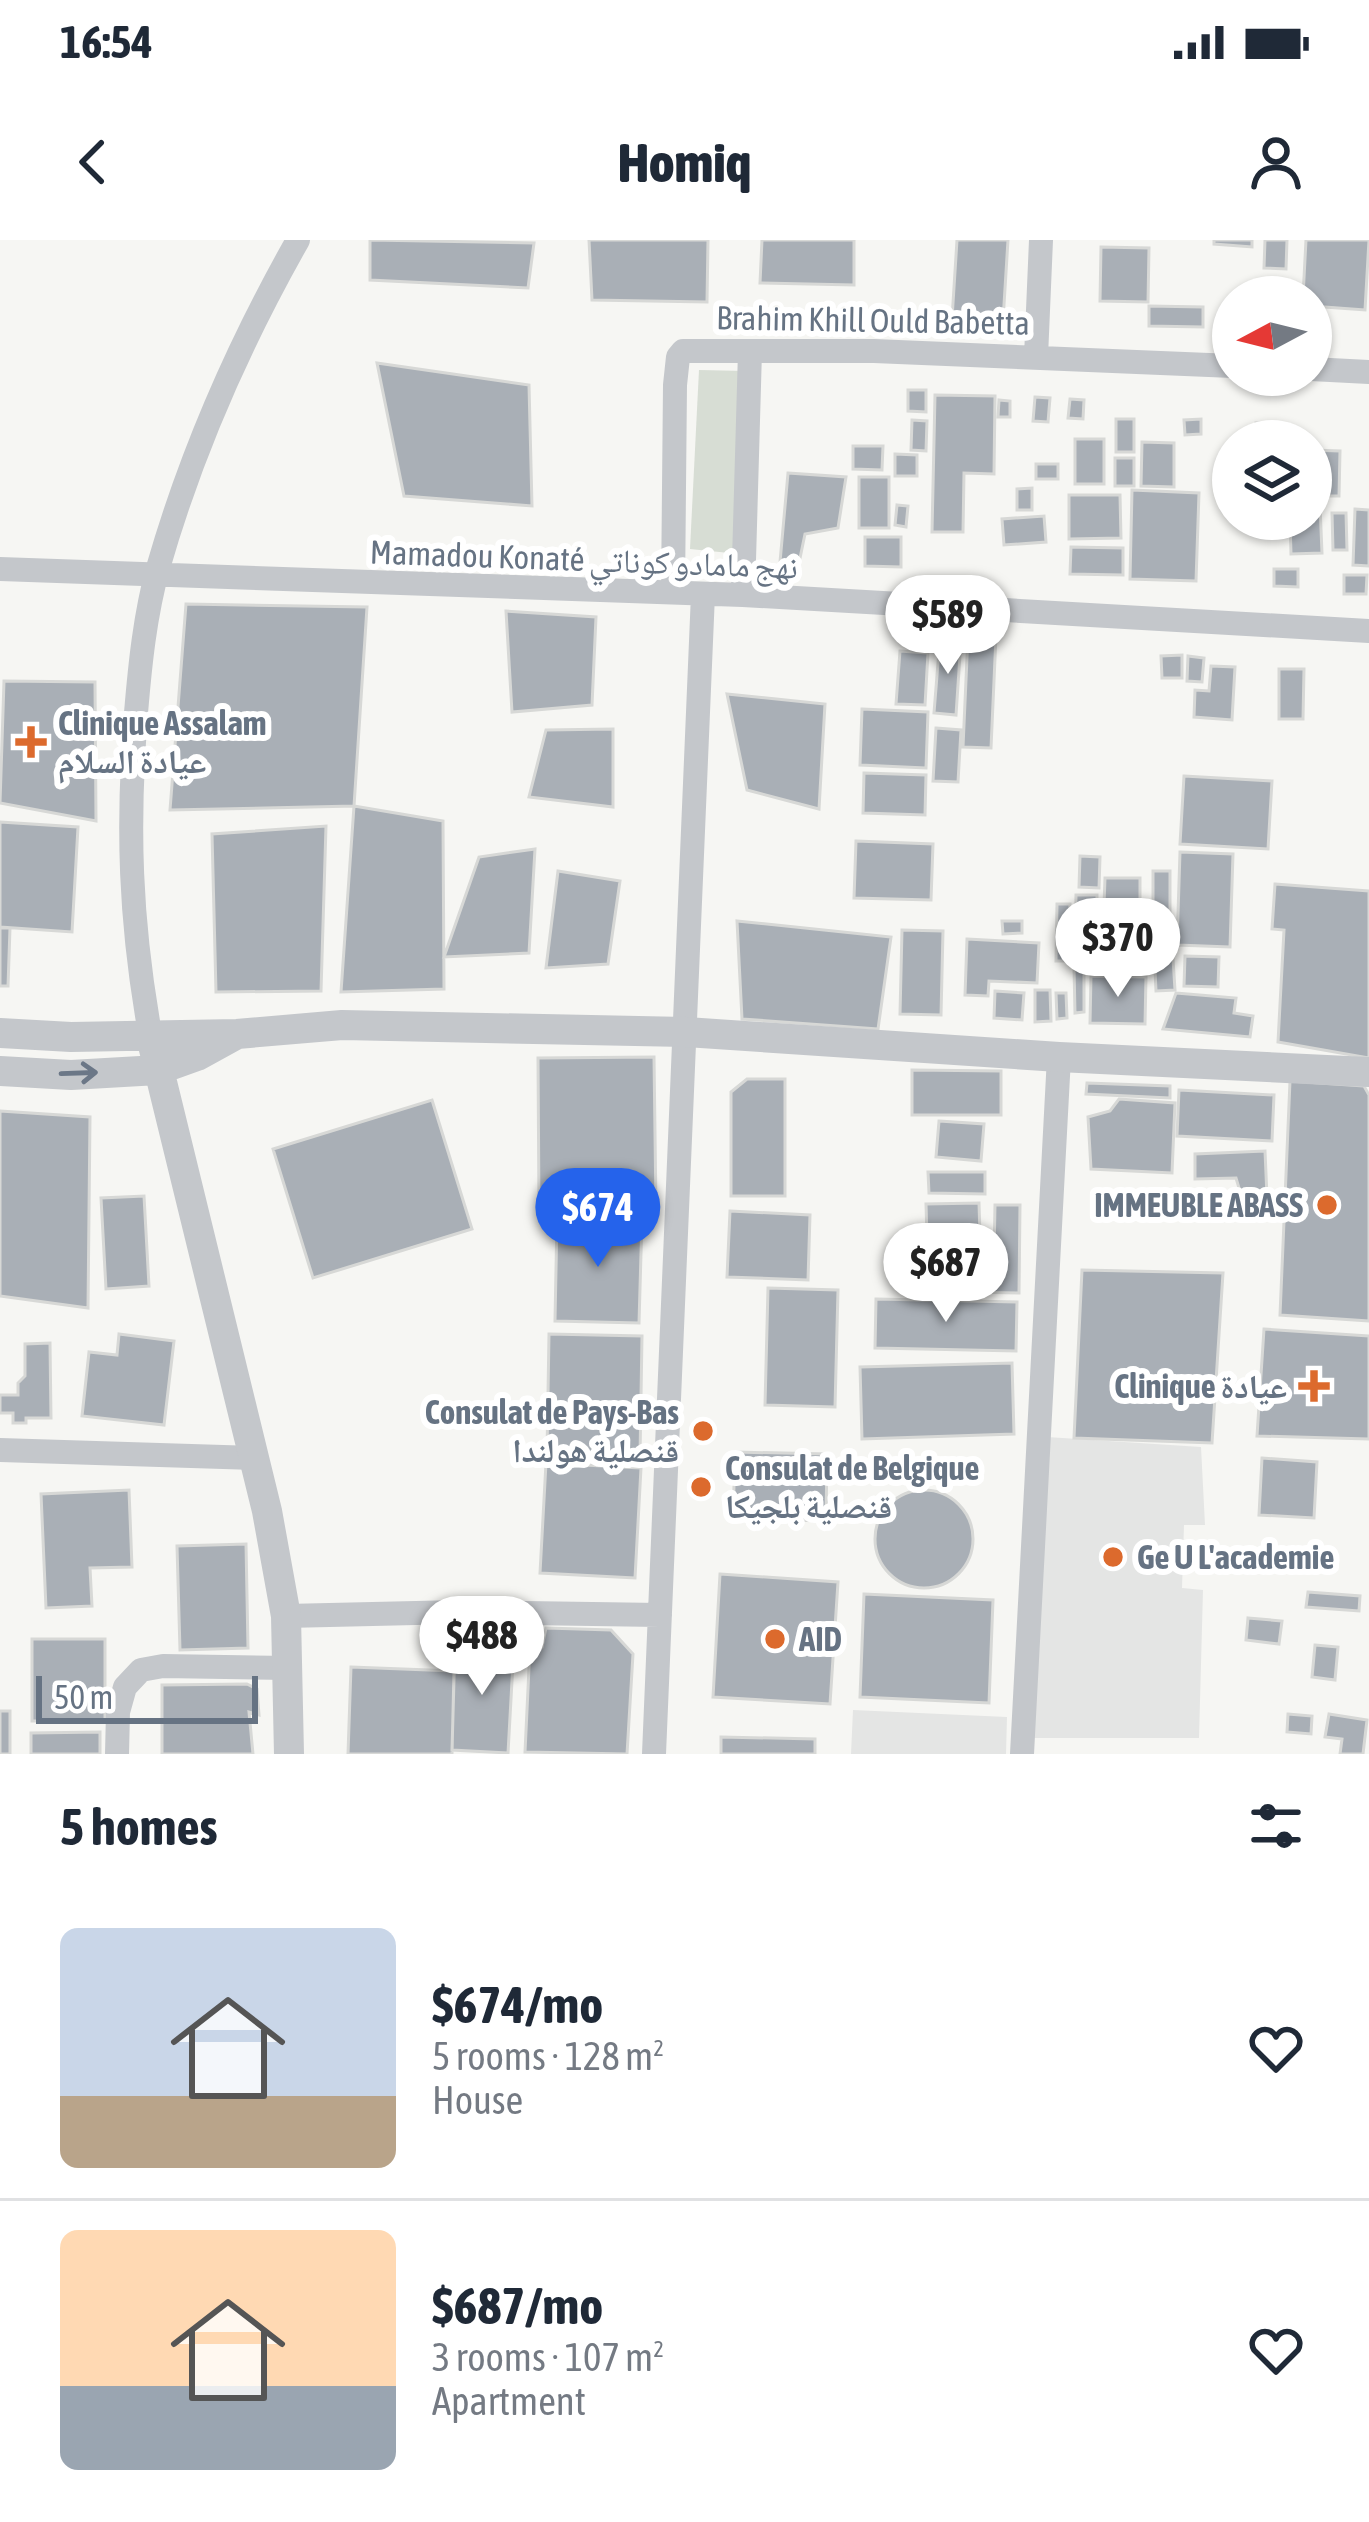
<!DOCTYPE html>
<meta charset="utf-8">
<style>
body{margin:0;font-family:"Asap Condensed","Noto Naskh Arabic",sans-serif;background:#f2f2f3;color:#1f2937;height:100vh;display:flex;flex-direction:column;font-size:45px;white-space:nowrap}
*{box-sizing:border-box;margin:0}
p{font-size:39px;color:#747a83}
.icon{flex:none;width:66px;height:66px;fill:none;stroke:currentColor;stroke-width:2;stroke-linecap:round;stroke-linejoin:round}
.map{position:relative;height:1514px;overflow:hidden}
.sheet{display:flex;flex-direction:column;background:#fff;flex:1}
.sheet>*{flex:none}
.needle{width:78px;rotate:263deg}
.fabs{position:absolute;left:1212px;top:36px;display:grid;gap:24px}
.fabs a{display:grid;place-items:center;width:120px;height:120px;border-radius:50%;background:#fff;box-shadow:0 3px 9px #0004;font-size:60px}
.scale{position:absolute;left:36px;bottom:30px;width:222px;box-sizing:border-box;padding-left:12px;border:6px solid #667383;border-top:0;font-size:33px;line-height:42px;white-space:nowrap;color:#667383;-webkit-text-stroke:9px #fff;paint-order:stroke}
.price{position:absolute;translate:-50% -102px;padding:0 27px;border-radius:42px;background:#fff;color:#222;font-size:39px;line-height:78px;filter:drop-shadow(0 3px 6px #0008)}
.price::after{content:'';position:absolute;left:50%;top:72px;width:36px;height:27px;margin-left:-18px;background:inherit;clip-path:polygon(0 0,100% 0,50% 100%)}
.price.selected{background:#2563eb;color:#fff}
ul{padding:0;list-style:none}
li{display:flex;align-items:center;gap:36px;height:300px;padding:0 60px}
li+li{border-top:3px solid #e0e1e3}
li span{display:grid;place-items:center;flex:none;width:336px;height:240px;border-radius:18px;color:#555}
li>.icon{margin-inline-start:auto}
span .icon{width:144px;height:144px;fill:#fffc;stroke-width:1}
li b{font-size:51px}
h2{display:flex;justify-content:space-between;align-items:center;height:144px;padding:0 60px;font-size:51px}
.status{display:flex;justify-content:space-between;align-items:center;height:84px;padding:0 60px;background:#fff;direction:ltr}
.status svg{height:33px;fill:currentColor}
header{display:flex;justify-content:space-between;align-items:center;height:156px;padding:0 60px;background:#fff;font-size:54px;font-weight:800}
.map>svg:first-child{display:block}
.built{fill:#e4e5e4}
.green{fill:#d7ddd4}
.building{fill:#a9afb6;stroke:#d7d8d6;stroke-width:3}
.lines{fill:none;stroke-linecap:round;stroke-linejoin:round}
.minor{stroke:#c4c7cb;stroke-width:24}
.tertiary{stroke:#c4c7cb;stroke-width:30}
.oneway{stroke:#6b7787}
.poi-dot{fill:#dc6a2d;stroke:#fff;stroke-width:4.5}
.labels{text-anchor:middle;stroke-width:12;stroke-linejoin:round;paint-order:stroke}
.street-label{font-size:33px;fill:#667383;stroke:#fff}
.poi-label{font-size:33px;font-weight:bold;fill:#667383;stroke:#fff;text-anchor:start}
</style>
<div class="status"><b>16:54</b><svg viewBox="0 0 49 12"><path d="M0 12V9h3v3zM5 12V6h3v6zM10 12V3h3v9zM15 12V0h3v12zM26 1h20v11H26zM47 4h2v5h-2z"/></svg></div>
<header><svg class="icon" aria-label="back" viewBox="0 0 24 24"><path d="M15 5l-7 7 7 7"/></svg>Homiq<svg class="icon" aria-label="person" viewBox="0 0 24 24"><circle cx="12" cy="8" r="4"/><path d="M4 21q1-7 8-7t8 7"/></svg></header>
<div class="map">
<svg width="1369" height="1514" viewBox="0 0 1369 1514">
<rect width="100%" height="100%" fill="#f6f6f3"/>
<!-- built -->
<path class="built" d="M1047,1197L1201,1207L1205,1285H1184L1182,1348L1203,1350L1199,1498H1034Z
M853,1470L1007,1477L1006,1514H851Z"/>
<!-- green -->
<path class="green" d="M699,130L746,131L739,314L690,309Z"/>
<!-- building -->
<path class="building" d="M370,0L534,3L528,48L370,40Z
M589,0H708L707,62L592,60Z
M762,0H854V45L760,43Z
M957,0H1008L1003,81L952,79Z
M1214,0H1252V7L1214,4Z
M1265,0H1287L1286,29L1264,28Z
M1306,0H1369L1365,70L1311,66V57H1303Z
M1101,7L1149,8L1148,62L1100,61Z
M1149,66L1203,67V87L1149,86Z
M377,123L529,145L532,266L404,256Z
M908,150H926V172L908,171Z
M935,155L995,156L994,234L964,233L963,292H932Z
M1035,157L1050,158L1048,182L1033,181Z
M1070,159L1084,160L1083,179L1068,178Z
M999,160L1010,161V177H998Z
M1116,179H1134V212H1116Z
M1201,179V194L1185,195L1184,180Z
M912,180L927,181L926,211L911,210Z
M1256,183L1273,184L1272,201H1256Z
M1075,199H1104V244H1075Z
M1142,202L1174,203V247L1141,246Z
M853,206H883L882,230L853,229Z
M1311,210L1340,211L1339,256H1311Z
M895,214L917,215V236H895Z
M1115,218H1134V246H1115Z
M1036,224H1058V239H1036Z
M788,233L846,237L838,288L805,294L799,323L780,322Z
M859,237H889V288H859Z
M1032,248V270H1017V249Z
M1132,250L1199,253L1196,341L1130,339Z
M1069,255H1120L1121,298L1069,299Z
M897,265L908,266L906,287L895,285Z
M1311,265H1320L1322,313L1291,314L1290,279H1311Z
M1355,269L1369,270V326L1353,325Z
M1332,273H1346L1347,310H1333Z
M1044,276L1046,302L1004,305L1002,279Z
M865,297H901V327L865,326Z
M1071,307L1123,308V335L1070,334Z
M1274,329H1298V347L1274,346Z
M1344,335H1367L1366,354H1344Z
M186,364L367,367L354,566L170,570Z
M506,371L596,377L592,465L512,472Z
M968,395L996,396L991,508L963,507Z
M940,398L961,400L956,475L934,473Z
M900,411L928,413L925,465L896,464Z
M1182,415V438H1162L1161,416Z
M1188,416L1204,418L1202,442L1187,441Z
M1211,426L1235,427L1232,480L1194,477L1195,450L1209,451Z
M1279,429H1304L1303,479H1279Z
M4,441L95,442L96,581L0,563Z
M727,454L825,464L819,569L747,550Z
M862,469L928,472L926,528L860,525Z
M936,488L961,490L958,542L933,541Z
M613,489V567L529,557L546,490Z
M864,533L926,535L925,575L863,573Z
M1184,536L1272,541L1268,609L1180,604Z
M354,566L443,581L444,749L341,752Z
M0,582L78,587L72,692L0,687Z
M326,586L321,751L216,752L212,594Z
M856,601L933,604L931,660L854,658Z
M535,609L529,713L444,717L479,617Z
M1180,612L1233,614L1230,707L1177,705Z
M1080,616L1100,617L1099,648L1079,647Z
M558,631L620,641L608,724L546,728Z
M1153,631H1170V681H1153Z
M1105,638H1140V665H1104Z
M1275,644L1369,651V818L1278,802L1284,690L1272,689Z
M1076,655H1097L1096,712L1075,711Z
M1057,664H1070L1069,721H1056Z
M1119,670L1146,671L1144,727L1117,726Z
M737,681L891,697L878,789L742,779Z
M1002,681H1022V693L1003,694Z
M1099,681H1113L1112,727H1098Z
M1171,687L1175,750L1156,751L1153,688Z
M0,688H10L8,746H0Z
M902,690L943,691L941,775L900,774Z
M967,699L1039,703L1037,743L989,741L988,756L965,755Z
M1185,716L1219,717L1218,747L1184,746Z
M1074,727H1084V772L1075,773Z
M1091,736L1146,737L1145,784L1090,783Z
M1035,750H1050L1051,781L1035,782Z
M995,751L1024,753L1022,780L994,778Z
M1056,753H1066L1067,778L1057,779Z
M1176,753L1236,758L1234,773L1253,776L1250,797L1163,789Z
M654,817L656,969L539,970L538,818Z
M912,830L1001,831V875H912Z
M747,839H785V956H731V852Z
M1290,841L1364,846L1369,855V1081L1280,1075Z
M1087,843L1170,846V858L1086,854Z
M1179,850L1274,855L1272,901L1177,896Z
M1119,859L1175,863L1172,933L1091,929L1088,877L1110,871Z
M432,860L472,989L313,1038L273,909Z
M0,871L90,877L88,1068L0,1056Z
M939,881L984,884L981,921L936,917Z
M1265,911L1267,957L1242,958L1236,938L1195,939V914Z
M928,932H985V954L929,953Z
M144,956L149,1046L106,1049L101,958Z
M979,963L980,996L927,998L926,964Z
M995,965H1020L1019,1053L917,1051V1015L994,1016Z
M730,971L810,975L808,1040L727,1037Z
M557,978L642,979L639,1083L555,1081Z
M1082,1030L1223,1033L1212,1203L1074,1198Z
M768,1048L838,1050L835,1167L765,1165Z
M876,1059L1017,1062L1016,1111L875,1108Z
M1264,1089L1369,1096V1199L1257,1196Z
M119,1094L174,1101L164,1185L82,1176L89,1112L117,1115Z
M549,1094L642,1096L640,1217L547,1214Z
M50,1103L51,1178H26V1183H13V1173H0V1155H18V1143L25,1136V1104Z
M1012,1123L1014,1194L862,1199L860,1127Z
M735,1212L827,1214L826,1281L733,1279Z
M1262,1218L1317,1222L1314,1278L1259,1275Z
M546,1223L641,1228L635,1338L540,1333Z
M129,1250L132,1327L90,1328L92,1366L46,1368L41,1254Z
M875 1299a49 49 0 1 1 98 0a49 49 0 1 1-98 0Z
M246,1304L248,1408L180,1410L177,1306Z
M720,1334L838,1342L830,1464L713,1457Z
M1308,1352L1360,1356L1359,1371L1306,1367Z
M864,1354L993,1360L989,1463L860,1457Z
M1248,1378L1282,1381L1279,1404L1246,1400Z
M546,1388L611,1390L633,1414L627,1514L525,1512L530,1407H542Z
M32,1399H105V1481H32Z
M455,1404L514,1405L508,1513L452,1510Z
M1315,1405L1338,1407L1335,1440L1312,1437Z
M351,1427L454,1431L452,1514H348Z
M247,1444L257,1449L259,1475L249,1472L253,1514H162V1445Z
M0,1471H10V1514H0Z
M1288,1474L1312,1476L1311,1494L1287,1492Z
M1329,1474L1367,1480L1363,1514H1340L1342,1499L1325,1497Z
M100,1492V1514H31V1493Z
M721,1497L815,1499V1514H721Z"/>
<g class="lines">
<!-- minor -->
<path class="minor" d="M1036,117L1041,0
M1311,129L1369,132
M0,329L743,355L1369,391
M673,352L675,145L678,117L683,111H874L1233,126
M743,355L750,111
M150,793C130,681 127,587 136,473C140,425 145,375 158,328C191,213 239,104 298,0
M0,1210L255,1218
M286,1376L459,1372L660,1375
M117,1514L118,1472L125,1447L141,1430L163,1426L288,1428
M654,1514L703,354
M1022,1514L1059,817"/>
<!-- tertiary -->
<path class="tertiary" d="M0,793L71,797L237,794L342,785L686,792L1059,817L1369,832
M150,793L267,1271L286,1376L289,1514
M0,831L71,835L158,830L197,816L237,794"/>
</g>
<!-- one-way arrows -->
<defs><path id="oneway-shaft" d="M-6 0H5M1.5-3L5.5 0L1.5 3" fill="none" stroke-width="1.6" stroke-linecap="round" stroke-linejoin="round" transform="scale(3)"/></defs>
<use class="oneway" href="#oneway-shaft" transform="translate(79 833) rotate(-2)"/>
<!-- markers -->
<g class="poi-dot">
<path d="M25 484h12v12h12v12h-12v12h-12v-12h-12v-12h12z"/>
<circle cx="1327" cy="965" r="12"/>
<path d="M1308 1128h12v12h12v12h-12v12h-12v-12h-12v-12h12z"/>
<circle cx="703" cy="1191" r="12"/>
<circle cx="701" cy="1247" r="12"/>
<circle cx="1113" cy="1317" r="12"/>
<circle cx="775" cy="1399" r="12"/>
</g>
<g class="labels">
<!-- street labels -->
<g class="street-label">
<text transform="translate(873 80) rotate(1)" y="12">Brahim Khill Ould Babetta</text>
<text transform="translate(584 319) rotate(2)" y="12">Mamadou Konaté نهج مامادو كوناتي</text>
</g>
<!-- poi labels -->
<g class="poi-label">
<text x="58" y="495">Clinique Assalam<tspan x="58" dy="38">عيادة السلام</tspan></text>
<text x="1303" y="977" text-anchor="end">IMMEUBLE ABASS</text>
<text x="1287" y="1158" text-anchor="end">Clinique عيادة</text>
<text x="679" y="1184" text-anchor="end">Consulat de Pays-Bas<tspan x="679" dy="38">قنصلية هولندا</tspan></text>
<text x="725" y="1240">Consulat de Belgique<tspan x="725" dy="38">قنصلية بلجيكا</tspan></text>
<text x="1137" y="1329">Ge U L'academie</text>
<text x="799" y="1411">AID</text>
</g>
</g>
</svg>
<div class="fabs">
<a><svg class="needle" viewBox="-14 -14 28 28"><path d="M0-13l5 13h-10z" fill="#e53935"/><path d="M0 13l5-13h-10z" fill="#747a83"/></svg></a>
<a><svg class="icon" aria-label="layers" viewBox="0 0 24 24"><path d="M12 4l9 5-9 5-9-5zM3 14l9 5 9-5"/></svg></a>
</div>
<div class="scale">50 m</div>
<b class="price" style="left:948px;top:437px">$589</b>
<b class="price" style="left:1118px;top:760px">$370</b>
<b class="price selected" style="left:598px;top:1030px">$674</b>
<b class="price" style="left:946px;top:1085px">$687</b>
<b class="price" style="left:482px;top:1458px">$488</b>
</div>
<section class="sheet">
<h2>5 homes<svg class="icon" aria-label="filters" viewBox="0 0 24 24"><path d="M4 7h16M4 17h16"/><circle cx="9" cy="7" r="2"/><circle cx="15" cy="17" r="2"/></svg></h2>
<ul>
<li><span style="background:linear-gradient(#c9d6e8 70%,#b9a48a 0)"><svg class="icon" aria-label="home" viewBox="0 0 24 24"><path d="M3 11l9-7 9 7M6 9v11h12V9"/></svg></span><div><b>$674/mo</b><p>5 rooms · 128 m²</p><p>House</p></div><svg class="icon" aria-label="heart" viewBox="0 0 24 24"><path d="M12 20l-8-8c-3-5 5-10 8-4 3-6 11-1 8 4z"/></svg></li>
<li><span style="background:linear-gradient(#ffd9b3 65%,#9aa5b1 0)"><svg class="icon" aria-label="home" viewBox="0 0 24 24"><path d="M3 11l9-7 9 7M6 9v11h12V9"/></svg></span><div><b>$687/mo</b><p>3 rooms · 107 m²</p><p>Apartment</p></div><svg class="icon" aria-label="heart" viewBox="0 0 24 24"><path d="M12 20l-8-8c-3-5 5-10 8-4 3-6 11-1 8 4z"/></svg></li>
</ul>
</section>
